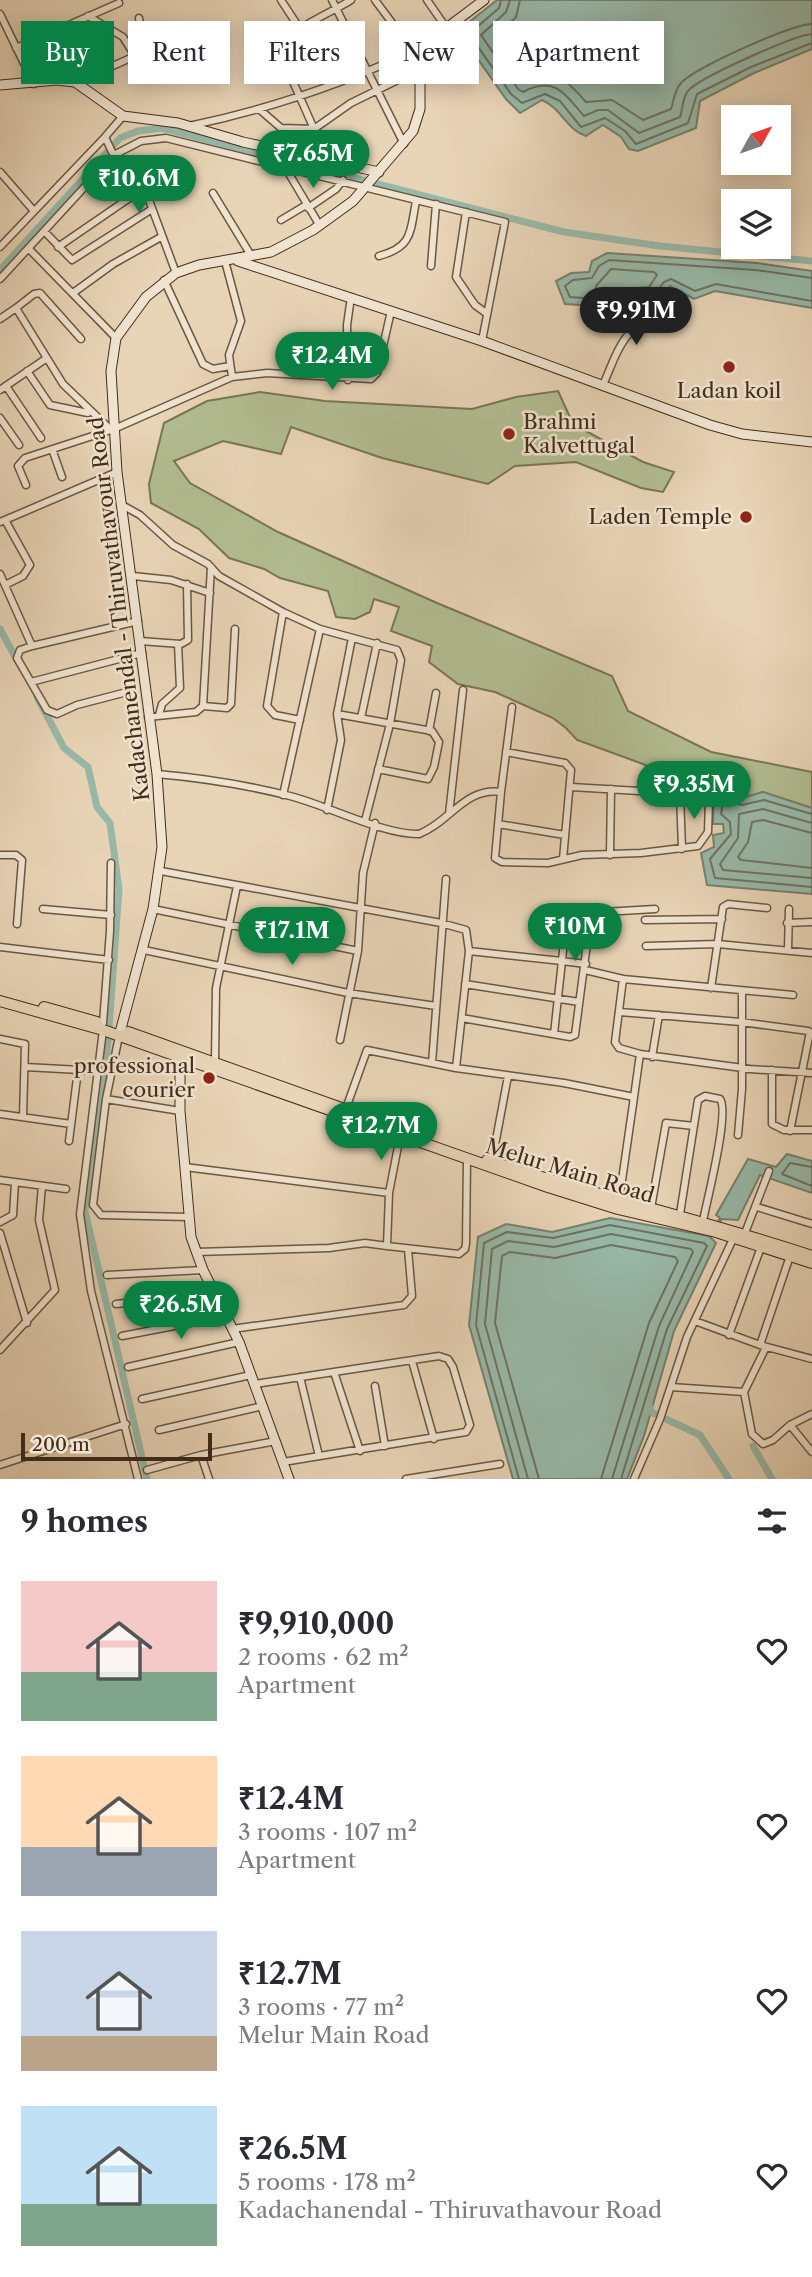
<!DOCTYPE html>
<meta charset="utf-8">
<style>
body{margin:0;font-family:"Libre Caslon Text",serif;background:#f2f2f3;color:#2b2b33;height:100vh;display:flex;flex-direction:column;font-size:26px;white-space:nowrap}
*{box-sizing:border-box;margin:0}
p{font-size:23px;color:#7c7c81}
.icon{flex:none;width:38px;height:38px;fill:none;stroke:currentColor;stroke-width:2;stroke-linecap:round;stroke-linejoin:round}
.map{position:relative;height:1479px;overflow:hidden}
.side{display:flex;flex-direction:column;background:#fff;flex:1}
.side>*{flex:none}
.hud{position:absolute;left:21px;top:21px;width:770px;height:63px;display:flex;gap:14px}
.needle{width:46px;rotate:50deg}
.tools{position:absolute;left:721px;top:105px;display:grid;gap:14px}
.tools a{display:grid;place-items:center;width:70px;height:70px;border-radius:0px;background:#fff;box-shadow:0 4px 18px #0003;font-size:35px}
.scale{position:absolute;left:21px;bottom:18px;width:191px;box-sizing:border-box;padding-left:7px;border:4px solid #432d19;border-top:0;font-size:19px;line-height:24px;white-space:nowrap;color:#432d19;-webkit-text-stroke:5px #f0e3d0;paint-order:stroke}
.price{position:absolute;translate:-50% -60px;padding:0 16px;border-radius:24px;background:#0b8043;color:#fff;font-size:23px;line-height:46px;filter:drop-shadow(0 2px 4px #0008)}
.price::after{content:'';position:absolute;left:50%;top:42px;width:21px;height:16px;margin-left:-10px;background:inherit;clip-path:polygon(0 0,100% 0,50% 100%)}
.price.on{background:#222;color:#fff}
ul{padding:0;list-style:none}
li{display:flex;align-items:center;gap:21px;height:175px;padding:0 21px}
li span{display:grid;place-items:center;flex:none;width:196px;height:140px;border-radius:0px;color:#555}
li>.icon{margin-inline-start:auto}
span .icon{width:84px;height:84px;fill:#fffc;stroke-width:1}
li b{font-size:30px}
h2{display:flex;justify-content:space-between;align-items:center;height:84px;padding:0 21px;font-size:30px}
.pill{padding:0 24px;border-radius:0px;background:#fff;box-shadow:0 4px 18px #0003;font-size:24px;line-height:63px}
.pill.on{background:#0b8043;color:#fff}
.map>svg:first-child{display:block}
.green{fill:#b2bd91;stroke:#7a7555;stroke-width:2}
.water{fill:#98b9a9;stroke:#76816f;stroke-width:2}
.lines{fill:none;stroke-linecap:round;stroke-linejoin:round}
.shore{stroke:#6e7361;stroke-width:2}
.canal{stroke:#98b9a9;stroke-width:7}
.street-casing{stroke:#6c5740;stroke-width:9}
.secondary-casing{stroke:#432d19;stroke-width:11}
.primary-casing{stroke:#432d19;stroke-width:12}
.street{stroke:#f0e3d0;stroke-width:6}
.secondary{stroke:#f0e3d0;stroke-width:9}
.primary{stroke:#e8d4b7;stroke-width:10}
.poi-dot{fill:#8f2418;stroke:#f0e3d0;stroke-width:2.5}
.labels{text-anchor:middle;stroke-width:5;stroke-linejoin:round;paint-order:stroke}
.poi-label{font-size:21px;fill:#432d19;stroke:#f0e3d0;text-anchor:end}
.street-label{font-size:21px;fill:#432d19;stroke:#f0e3d0}
</style>
<div class="map">
<svg width="812" height="1479" viewBox="0 0 812 1479">
<rect width="100%" height="100%" fill="#e8d4b7"/>
<filter id="stains"><feTurbulence type="fractalNoise" baseFrequency=".00286" numOctaves="4"/><feColorMatrix values="0 0 0 0 .2 0 0 0 0 .09 0 0 0 0 .02 0 0 0 .5 -.17"/></filter>
<radialGradient id="worn" r=".72"><stop offset=".6" stop-color="#630" stop-opacity="0"/><stop offset="1" stop-color="#630" stop-opacity=".3"/></radialGradient>
<!-- green -->
<path class="green" d="M558,391L573,424L643,462L674,472L663,492L641,488L576,462L515,466L488,484L382,458L291,427L281,454L223,441L174,461L190,483L278,532L437,603L612,676L628,711L711,752L812,772V808L763,792L742,798L715,792L711,797L643,764L577,740L566,728L553,718L495,692L458,684L429,662L432,646L391,631L399,607L374,599L370,612L355,619L336,617L328,591L280,578L264,569L229,558L199,529L151,503L149,484L164,423L207,401L260,392L325,401L472,409L516,397Z"/>
<!-- water -->
<path class="water" d="M497,0H812V49L754,73L700,101L696,128L638,151L629,149L621,137L603,125L586,136C567,130 561,108 542,100L520,113L506,99L458,31Z
M607,253L757,263L812,271V308L715,291L694,299L670,286L659,301L611,307L565,304L556,281L571,273L589,272L592,261Z
M714,791L742,798L763,792L812,808V894L707,885L701,853L714,847L713,835L724,833L723,824H713Z
M787,1154L812,1161V1193L760,1175L738,1220L722,1219L710,1237L716,1243L674,1331L644,1436L627,1479H513L469,1325L478,1237L506,1224L552,1232L610,1218L708,1236L720,1218L716,1215L748,1159L776,1167Z"/>
<g class="lines">
<!-- shore -->
<path class="shore" d="M501,0L499,8L469,34L511,94L522,103L545,94L560,101L581,127L605,118L625,131L636,144L688,123L697,94L751,67L812,43
M510,0L506,12L481,35L518,89L523,92C554,75 565,94 584,116L598,110H608L639,133L680,117C683,109 682,98 688,91C698,78 795,35 812,34
M520,0L516,17L495,37L523,77C528,77 533,74 539,74C560,72 574,88 586,102L612,100L643,120L671,109C674,100 674,91 681,83C694,68 792,24 812,24
M611,269L654,272L657,275L649,287L597,291L596,286Z
M812,278L756,270L609,260L599,266L592,278L573,280L565,286L570,297L610,300L654,295L664,282L671,279L695,291L716,284L812,301
M812,814L764,800L742,805L723,801L721,814L730,822L731,834L710,859L715,878L812,887
M812,823L763,809L739,814L738,838L720,864L723,870L812,878
M812,833L763,820L752,822L748,842L738,857L741,860L812,868
M812,1167L790,1163L782,1174L812,1186
M519,1479L476,1325L484,1243L507,1232L553,1238L610,1225L704,1243L707,1246L667,1329L621,1479
M528,1479L485,1324L492,1249L508,1241L554,1247L611,1234L691,1249L693,1252L659,1326L612,1479
M539,1479L495,1323L502,1256L510,1252L555,1258L611,1245L675,1257L678,1261L649,1323L601,1479"/>
<!-- canal -->
<path class="canal" d="M0,270L120,138L138,131L162,128L564,232L660,246L812,261
M0,629L18,662
M37,697L64,748L88,767L97,807L110,823L119,889L108,1042L85,1211L147,1479
M649,1405L651,1412L700,1435L729,1479
M753,1446L772,1479"/>
<defs>
<path id="street" d="M281,0L300,29
M332,0L404,144
M375,0L413,51
M427,0L445,26
M0,14L34,84
M88,16L123,37L135,56
M16,48L119,3
M66,80L81,69L97,73L135,56L143,46L139,18
M259,109L281,128L314,129L351,103L418,70
M123,116L105,137L112,152L146,192L176,273
M189,126C270,109 346,83 420,48
M306,156L312,130
M341,163L314,129L279,50C283,32 335,11 351,0
M285,167L320,226
M0,172L34,211
M213,193L252,257
M308,208L336,189L343,180
M466,212L456,277L475,305L486,313
M281,220L306,205
M45,232L72,260L152,209
M0,247L105,137
M58,247L144,188
M29,249L116,338
M379,256C413,247 410,232 416,201
M225,261L241,321L229,355L232,377
M431,266L436,204
M0,279L114,155L141,141L166,138L505,222L482,341
M164,280L203,364L213,369L230,366
M73,293L113,264L161,237
M16,308L34,294L40,293L81,339
M0,319L16,308L63,384L111,430
M27,371L50,405L88,413
M348,380L347,325L351,297
M603,385C621,343 624,325 670,310
M6,386L41,438
M0,390L47,358
M0,418L19,445
M52,449L62,477
M26,485L18,466L25,458L114,429L232,377L267,373L371,379L377,373L391,311
M122,505L140,515L173,545L208,564L219,576L283,612L267,706L275,715L300,720
M5,520L117,472
M0,522L5,520L30,565L23,576L5,585
M0,574L32,646L20,650L17,658L47,710L57,714L77,705L123,693
M133,576L171,580L210,593
M283,612L320,629
M352,638L337,714L432,731L439,742L434,767L428,779L378,769
M140,641L181,644L188,640L187,584
M32,646L138,621
M31,682L142,653
M203,706L227,708L231,704L235,629
M159,715L162,704L180,688L178,644
M148,717L196,712L203,706L211,567
M361,718L377,643
M429,731L436,693
M506,752L565,763L571,770L563,859
M157,774C202,778 247,785 290,796C326,805 384,835 419,834C450,822 465,787 501,792L512,707
M571,787L639,791
M501,792L495,858L502,862L548,863L582,855L641,853L698,846L708,832L709,800
M680,794L682,849
M283,795L320,629L397,650L401,660L390,724L365,821
M327,810L341,740L337,714
M449,814L463,690
M498,824L565,835
M0,855H16L22,860L17,924
M610,855L611,789
M161,871L441,923L466,930L469,951L456,1068L367,1050L345,1111
M43,909L111,915
M153,909L358,951L363,873L375,823
M645,920L722,919
M787,923L812,922
M646,946L718,944L812,953
M0,947L109,960
M144,950L348,993L436,1006
M788,950L789,909
M469,951L562,961L566,919L570,914L655,909
M585,970L623,979L615,1042L619,1048L640,1054L634,1097
M623,979L793,995
M465,984L579,1002
M711,988L723,907L728,904L767,908
M620,1012L741,1022L808,1031
M462,1018L570,1037L575,1035L591,913
M103,1023L110,931L111,863
M103,1030L80,1214L91,1291L138,1479
M554,1034L562,961L586,964
M0,1039L25,1044L23,1117
M340,1040L358,951
M640,1054L750,1069L812,1073
M652,1057L659,1015
M215,1062L216,988L237,886
M432,1063L446,879
M25,1067L99,1071
M456,1068L564,1083L634,1097L619,1201
M772,1070V1124L784,1130H812
M106,1099L119,1036
M180,1111L106,1099L93,1205L101,1215L188,1217
M0,1114L71,1124
M790,1131L810,1032
M738,1135L742,1089V991
M69,1141L78,1070
M492,1161L508,1076
M185,1167L389,1193L387,1246L459,1254L465,1249L466,1244L467,1159
M0,1180L66,1189
M389,1193L400,1136
M757,1207L812,1224
M651,1208L666,1123L694,1126
M680,1214L698,1100L705,1096L720,1099C730,1112 707,1200 703,1221
M0,1222L13,1215L15,1182
M0,1233L27,1323
M745,1233L769,1171
M196,1252L329,1248L365,1243L387,1246
M790,1256L760,1345L812,1359
M107,1275L203,1270
M116,1304L214,1293
M695,1321L760,1345
M232,1329L404,1305L412,1296L408,1249
M729,1335L761,1247
M122,1336L226,1316
M0,1350L55,1290L39,1220L42,1186
M412,1361L434,1439
M128,1367L239,1342
M334,1372L360,1451
M300,1377L319,1456
M255,1384L439,1356L448,1359L453,1367L470,1425L466,1432L283,1462
M375,1386L385,1446
M671,1387L744,1392L752,1434L763,1444L773,1440L790,1425
M744,1392L766,1347
M142,1399L251,1375
M812,1414L790,1425L812,1452
M159,1430L263,1406
M201,1455L209,1479
M0,1465L126,1424
M147,1470L201,1455L276,1441
M406,1479L500,1464
M634,1479L660,1419L687,1337L733,1239"/>
<path id="secondary" d="M0,85L57,80L75,82L123,116L178,123L243,142L379,172
M238,261L482,341L710,425L742,434L812,442
M119,1036L153,909L162,847L157,774L117,472L111,371L116,338L146,297L176,273L199,265L271,252L313,230L353,201L413,131L420,109V48L484,0
M180,1051V1111L191,1237L203,1270L239,1342L289,1479"/>
<path id="primary" d="M0,1001L103,1030L548,1187L618,1209L716,1232L812,1263
M44,1007L97,1022
M128,1032L358,1114
M487,1160C595,1196 705,1220 812,1256"/>
</defs>
<!-- street casing -->
<use href="#street" class="street-casing"/>
<!-- secondary casing -->
<use href="#secondary" class="secondary-casing"/>
<!-- primary casing -->
<use href="#primary" class="primary-casing"/>
<!-- street -->
<use href="#street" class="street"/>
<!-- secondary -->
<use href="#secondary" class="secondary"/>
<!-- primary -->
<use href="#primary" class="primary"/>
</g>
<!-- markers -->
<g class="poi-dot">
<circle cx="729" cy="367" r="7"/>
<circle cx="509" cy="434" r="7"/>
<circle cx="746" cy="517" r="7"/>
<circle cx="209" cy="1078" r="7"/>
</g>
<g class="labels">
<!-- poi labels -->
<g class="poi-label">
<text x="729" y="398" text-anchor="middle">Ladan koil</text>
<text x="523" y="429" text-anchor="start">Brahmi<tspan x="523" dy="24">Kalvettugal</tspan></text>
<text x="732" y="524">Laden Temple</text>
<text x="195" y="1073">professional<tspan x="195" dy="24">courier</tspan></text>
</g>
<!-- street labels -->
<g class="street-label">
<text transform="translate(119 609) rotate(-97)" y="7">Kadachanendal - Thiruvathavour Road</text>
<text transform="translate(570 1171) rotate(17)" y="7">Melur Main Road</text>
</g>
</g>
<rect width="100%" height="100%" filter="url(#stains)"/>
<rect width="100%" height="100%" fill="url(#worn)"/>
</svg>
<div class="tools">
<a><svg class="needle" viewBox="-14 -14 28 28"><path d="M0-13l5 13h-10z" fill="#e53935"/><path d="M0 13l5-13h-10z" fill="#7c7c81"/></svg></a>
<a><svg class="icon" aria-label="layers" viewBox="0 0 24 24"><path d="M12 4l9 5-9 5-9-5zM3 14l9 5 9-5"/></svg></a>
</div>
<div class="scale">200 m</div>
<b class="price" style="left:313px;top:190px">₹7.65M</b>
<b class="price" style="left:139px;top:215px">₹10.6M</b>
<b class="price on" style="left:636px;top:347px">₹9.91M</b>
<b class="price" style="left:332px;top:392px">₹12.4M</b>
<b class="price" style="left:694px;top:821px">₹9.35M</b>
<b class="price" style="left:575px;top:963px">₹10M</b>
<b class="price" style="left:292px;top:967px">₹17.1M</b>
<b class="price" style="left:381px;top:1162px">₹12.7M</b>
<b class="price" style="left:181px;top:1341px">₹26.5M</b>
<div class="hud">
<a class="pill on">Buy</a>
<a class="pill">Rent</a>
<a class="pill">Filters</a>
<a class="pill">New</a>
<a class="pill">Apartment</a>
</div>
</div>
<section class="side">
<h2>9 homes<svg class="icon" aria-label="filters" viewBox="0 0 24 24"><path d="M4 7h16M4 17h16"/><circle cx="9" cy="7" r="2"/><circle cx="15" cy="17" r="2"/></svg></h2>
<ul>
<li><span style="background:linear-gradient(#f6c9c9 65%,#7fa58c 0)"><svg class="icon" aria-label="home" viewBox="0 0 24 24"><path d="M3 11l9-7 9 7M6 9v11h12V9"/></svg></span><div><b>₹9,910,000</b><p>2 rooms · 62 m²</p><p>Apartment</p></div><svg class="icon" aria-label="heart" viewBox="0 0 24 24"><path d="M12 20l-8-8c-3-5 5-10 8-4 3-6 11-1 8 4z"/></svg></li>
<li><span style="background:linear-gradient(#ffd9b3 65%,#9aa5b1 0)"><svg class="icon" aria-label="home" viewBox="0 0 24 24"><path d="M3 11l9-7 9 7M6 9v11h12V9"/></svg></span><div><b>₹12.4M</b><p>3 rooms · 107 m²</p><p>Apartment</p></div><svg class="icon" aria-label="heart" viewBox="0 0 24 24"><path d="M12 20l-8-8c-3-5 5-10 8-4 3-6 11-1 8 4z"/></svg></li>
<li><span style="background:linear-gradient(#c9d6e8 75%,#b9a48a 0)"><svg class="icon" aria-label="home" viewBox="0 0 24 24"><path d="M3 11l9-7 9 7M6 9v11h12V9"/></svg></span><div><b>₹12.7M</b><p>3 rooms · 77 m²</p><p>Melur Main Road</p></div><svg class="icon" aria-label="heart" viewBox="0 0 24 24"><path d="M12 20l-8-8c-3-5 5-10 8-4 3-6 11-1 8 4z"/></svg></li>
<li><span style="background:linear-gradient(#bfe0f5 70%,#7fa58c 0)"><svg class="icon" aria-label="home" viewBox="0 0 24 24"><path d="M3 11l9-7 9 7M6 9v11h12V9"/></svg></span><div><b>₹26.5M</b><p>5 rooms · 178 m²</p><p>Kadachanendal - Thiruvathavour Road</p></div><svg class="icon" aria-label="heart" viewBox="0 0 24 24"><path d="M12 20l-8-8c-3-5 5-10 8-4 3-6 11-1 8 4z"/></svg></li>
</ul>
</section>
